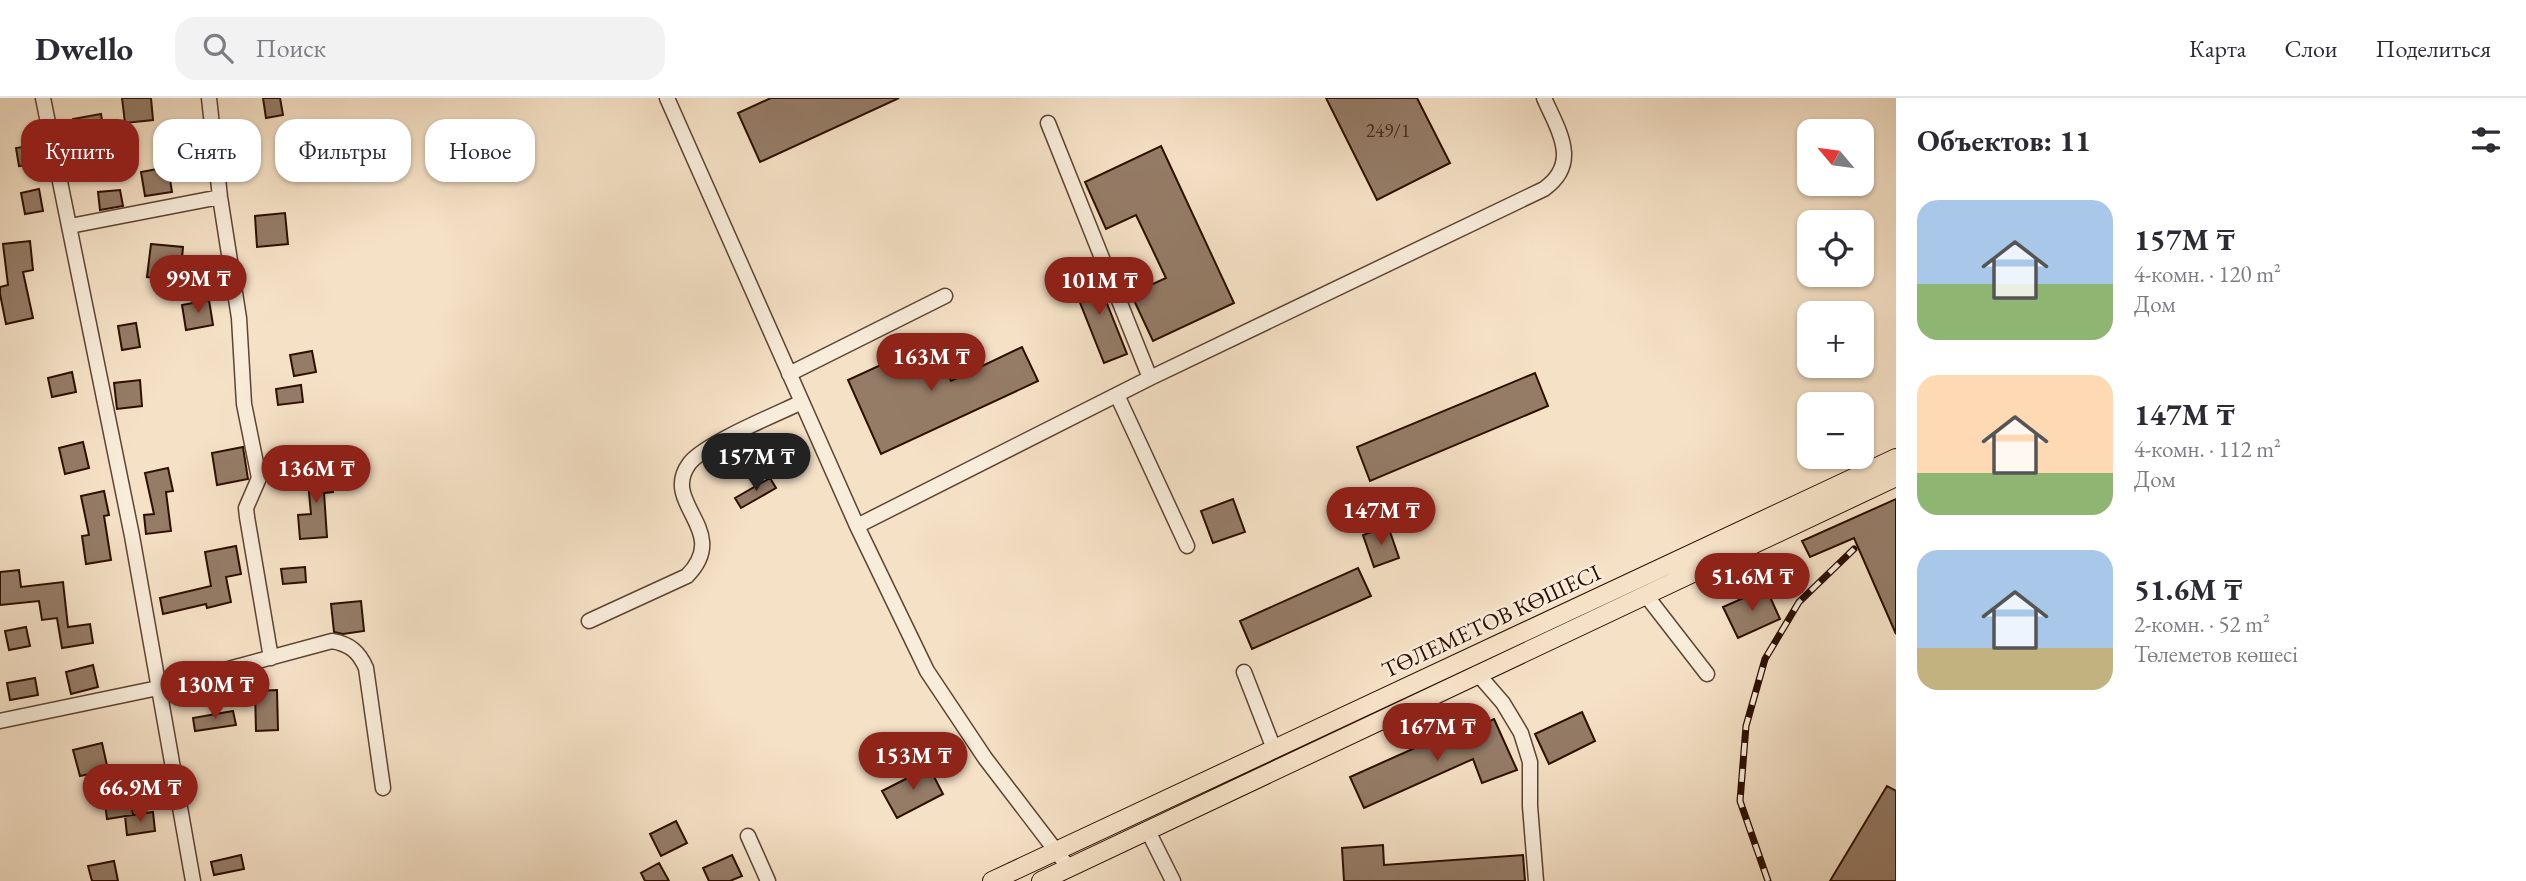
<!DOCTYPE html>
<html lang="ru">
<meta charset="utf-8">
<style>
body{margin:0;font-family:"EB Garamond",serif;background:#f2f2f3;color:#2b2b33;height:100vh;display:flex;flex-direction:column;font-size:26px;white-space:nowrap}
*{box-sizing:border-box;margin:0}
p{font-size:23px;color:#7c7c81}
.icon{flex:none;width:38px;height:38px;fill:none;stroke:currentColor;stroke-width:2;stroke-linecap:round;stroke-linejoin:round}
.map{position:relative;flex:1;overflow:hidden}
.sheet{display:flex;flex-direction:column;background:#fff;width:630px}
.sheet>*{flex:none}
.banner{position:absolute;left:21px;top:21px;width:665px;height:63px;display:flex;gap:14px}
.needle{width:46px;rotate:299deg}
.buttons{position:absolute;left:1797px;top:21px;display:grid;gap:14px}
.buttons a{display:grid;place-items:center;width:77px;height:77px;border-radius:14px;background:#fff;box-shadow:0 2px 5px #0004;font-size:35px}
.price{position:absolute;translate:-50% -60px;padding:0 16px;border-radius:24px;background:#8f2418;color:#fff;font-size:23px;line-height:46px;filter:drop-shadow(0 2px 4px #0008)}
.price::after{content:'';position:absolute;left:50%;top:42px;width:21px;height:16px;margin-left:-10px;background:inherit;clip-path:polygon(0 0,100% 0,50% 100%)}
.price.on{background:#222;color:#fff}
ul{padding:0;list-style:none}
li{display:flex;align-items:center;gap:21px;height:175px;padding:0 21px}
li span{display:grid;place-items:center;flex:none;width:196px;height:140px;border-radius:21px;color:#555}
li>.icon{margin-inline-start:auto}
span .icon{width:84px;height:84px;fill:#fffc;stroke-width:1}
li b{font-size:30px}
h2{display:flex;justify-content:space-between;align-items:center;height:84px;padding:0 21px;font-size:30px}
.tag{padding:0 24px;border-radius:21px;background:#fff;box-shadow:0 2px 5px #0004;font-size:24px;line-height:63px}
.tag.on{background:#8f2418;color:#fff}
header{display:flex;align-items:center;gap:42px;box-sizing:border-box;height:98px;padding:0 35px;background:#fff;border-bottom:2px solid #e1e1e2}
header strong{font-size:33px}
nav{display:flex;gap:38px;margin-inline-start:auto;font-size:24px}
.search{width:490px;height:63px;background:#f2f2f3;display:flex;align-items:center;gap:18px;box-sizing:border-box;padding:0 24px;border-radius:21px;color:#7c7c81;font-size:26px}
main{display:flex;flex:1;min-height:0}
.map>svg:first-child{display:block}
.building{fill:#957c67;stroke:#2c0f00;stroke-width:2}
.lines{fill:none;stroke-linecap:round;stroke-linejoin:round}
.minor-casing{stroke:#5e4432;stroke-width:17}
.major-casing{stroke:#2c0f00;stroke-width:20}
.minor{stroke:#f8ecda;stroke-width:14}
.major{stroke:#f5e1c6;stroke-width:18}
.rail-casing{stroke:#2c0f00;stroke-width:7}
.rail{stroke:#f8ecda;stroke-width:4.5;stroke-dasharray:13;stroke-linecap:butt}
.labels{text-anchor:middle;stroke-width:5;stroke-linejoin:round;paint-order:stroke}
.number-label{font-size:19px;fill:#462a1a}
.street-label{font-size:23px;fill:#2c0f00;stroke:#f8ecda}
</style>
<header>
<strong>Dwello</strong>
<div class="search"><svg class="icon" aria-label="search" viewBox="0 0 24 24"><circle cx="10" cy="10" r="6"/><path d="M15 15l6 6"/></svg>Поиск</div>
<nav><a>Карта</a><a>Слои</a><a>Поделиться</a></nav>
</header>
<main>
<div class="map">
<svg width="1896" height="783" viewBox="0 0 1896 783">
<rect width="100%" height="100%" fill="#f5e1c6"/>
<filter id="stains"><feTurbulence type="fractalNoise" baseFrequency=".00286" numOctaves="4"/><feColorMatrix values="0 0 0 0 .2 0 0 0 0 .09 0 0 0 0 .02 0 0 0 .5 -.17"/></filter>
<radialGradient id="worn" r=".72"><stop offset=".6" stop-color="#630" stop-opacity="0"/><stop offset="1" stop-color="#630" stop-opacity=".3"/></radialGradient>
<!-- building -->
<path class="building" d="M122,0H151L153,22L125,25Z
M263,0H280L283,17L266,20Z
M771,0H899L760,64L738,15Z
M1326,0H1417L1450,65L1377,102Z
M101,16L105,42L77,47L73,21Z
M37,47L40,65L19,68L16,50Z
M1161,48L1234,205L1153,243L1131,196L1166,180L1136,117L1106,131L1085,84Z
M168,69L172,94L145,98L141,74Z
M39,91L43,113L25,116L21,95Z
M120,92L123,108L100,112L98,94Z
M285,115L288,146L257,149L255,118Z
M30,143L33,172L23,174L33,220L6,226L0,196V189L8,187L3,146Z
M151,146L183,149L180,182L147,179Z
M1094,173L1127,256L1104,265L1071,182Z
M209,202L213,227L186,232L182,207Z
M136,225L140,249L122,252L118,228Z
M933,243L951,283L1022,249L1038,283L881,356L848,282Z
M312,253L316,274L294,278L290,257Z
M72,274L76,294L52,299L48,280Z
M1535,275L1548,308L1370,383L1357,349Z
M140,282L142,308L117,311L114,285Z
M301,287L303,304L278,307L276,291Z
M83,344L89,370L65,376L59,350Z
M243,349L248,381L217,387L212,355Z
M168,370L173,393L166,394L171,433L146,436L144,417L154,416L145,375Z
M331,370L333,394L324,395L327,439L300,441L298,417L311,416L307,373Z
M770,380L776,390L741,410L735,400Z
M104,393L109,417L104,418L111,462L86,466L82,438L89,437L81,398Z
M1233,401L1245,434L1213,445L1201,413Z
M1896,401V536L1854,440L1810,459L1802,443Z
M1388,428L1399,460L1374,469L1363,437Z
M236,448L241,476L226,479L231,504L207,510L206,506L163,516L160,500L211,488L205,454Z
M305,469L306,484L283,486L281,471Z
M1358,470L1371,498L1252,551L1240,523Z
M19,472L21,489L63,484L68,529L90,526L93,545L62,550L57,520L42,522L39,503L0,507V474Z
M1766,490L1780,521L1738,540L1723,509Z
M361,503L364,533L343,536L334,534L331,506Z
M26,529L30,548L9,552L5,533Z
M93,567L98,589L71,596L66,574Z
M35,580L38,597L10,602L7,585Z
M277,592L278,632L256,633L255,593Z
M233,613L236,627L195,633L193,620Z
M1582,614L1595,643L1549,666L1535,636Z
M1494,621L1517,672L1482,685L1473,661L1364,710L1350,679L1446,636L1449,642Z
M102,645L108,672L80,678L73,652Z
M929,669L943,696L897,720L882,693Z
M1887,688L1896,693V783H1830Z
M130,693L133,717L107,721L104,697Z
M153,714L155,733L127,737L125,718Z
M676,723L687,745L661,758L650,736Z
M1383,747L1384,767L1523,757L1525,783H1344L1342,750Z
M241,757L244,771L214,777L211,764Z
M732,757L742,778L730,783H709L703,770Z
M114,763L118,783H92L88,768Z
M659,765L669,783H645L641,775Z"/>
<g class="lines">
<defs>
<path id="minor" d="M43,0L132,438L193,783
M209,0L220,99L239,220L244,306L259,380L246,410L247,419L271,560
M667,0L857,428L927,573L985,660L1069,770
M1048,25L1150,280
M70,128L220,99
M789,276L945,198
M1117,297L1187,448
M857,428L1150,280L1544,91C1581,65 1558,32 1544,0
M1645,496L1707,576
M589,523L687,478C732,432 660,406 689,366C703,346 777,316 802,304
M1244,574L1274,651
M1477,575L1503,605L1521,635L1530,664V708L1536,783
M0,623L158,590L332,543C350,546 359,554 366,570L383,690
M1148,733L1173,783
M748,738L768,783"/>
<path id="major" d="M992,783L1896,360
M1041,783L1896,379"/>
</defs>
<!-- minor casing -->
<use href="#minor" class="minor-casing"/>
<!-- major casing -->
<use href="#major" class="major-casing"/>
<!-- minor -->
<use href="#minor" class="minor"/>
<!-- major -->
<use href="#major" class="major"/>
<defs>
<path id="rail" d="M1768,783L1740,703L1746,628L1765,561L1799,504L1854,451"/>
</defs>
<!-- rail casing -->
<use href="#rail" class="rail-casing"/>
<!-- rail -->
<use href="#rail" class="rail"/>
</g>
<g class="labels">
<!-- number labels -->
<g class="number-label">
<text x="1388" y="39">249/1</text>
</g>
<!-- street labels -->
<g class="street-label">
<text transform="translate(1491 523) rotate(-25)" y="8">ТӨЛЕМЕТОВ КӨШЕСІ</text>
</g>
</g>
<rect width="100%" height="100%" filter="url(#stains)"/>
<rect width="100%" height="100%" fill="url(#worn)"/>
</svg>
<div class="buttons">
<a><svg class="needle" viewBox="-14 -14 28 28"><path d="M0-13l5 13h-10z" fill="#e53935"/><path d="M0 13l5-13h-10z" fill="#7c7c81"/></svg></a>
<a><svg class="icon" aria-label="locate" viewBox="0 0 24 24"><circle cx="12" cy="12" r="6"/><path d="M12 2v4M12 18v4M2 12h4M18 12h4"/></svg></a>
<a>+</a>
<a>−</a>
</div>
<b class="price" style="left:198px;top:217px">99M ₸</b>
<b class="price" style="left:1099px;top:219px">101M ₸</b>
<b class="price" style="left:931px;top:295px">163M ₸</b>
<b class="price on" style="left:756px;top:395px">157M ₸</b>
<b class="price" style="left:316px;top:407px">136M ₸</b>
<b class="price" style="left:1381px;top:449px">147M ₸</b>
<b class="price" style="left:1752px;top:515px">51.6M ₸</b>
<b class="price" style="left:215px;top:623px">130M ₸</b>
<b class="price" style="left:1437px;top:665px">167M ₸</b>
<b class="price" style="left:913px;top:694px">153M ₸</b>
<b class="price" style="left:140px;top:726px">66.9M ₸</b>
<div class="banner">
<a class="tag on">Купить</a>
<a class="tag">Снять</a>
<a class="tag">Фильтры</a>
<a class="tag">Новое</a>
</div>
</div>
<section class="sheet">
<h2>Объектов: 11<svg class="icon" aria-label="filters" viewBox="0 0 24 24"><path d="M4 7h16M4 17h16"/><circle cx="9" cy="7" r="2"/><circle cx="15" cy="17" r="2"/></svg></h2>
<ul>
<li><span style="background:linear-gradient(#a9c7e8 60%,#8fb573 0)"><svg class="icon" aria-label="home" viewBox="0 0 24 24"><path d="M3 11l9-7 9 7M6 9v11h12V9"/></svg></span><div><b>157M ₸</b><p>4-комн. · 120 m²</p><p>Дом</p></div></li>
<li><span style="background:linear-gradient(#ffd9b3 70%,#8fb573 0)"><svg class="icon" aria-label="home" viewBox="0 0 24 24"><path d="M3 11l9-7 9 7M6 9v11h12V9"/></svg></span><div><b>147M ₸</b><p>4-комн. · 112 m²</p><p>Дом</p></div></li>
<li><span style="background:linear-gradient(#a9c7e8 70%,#c2b280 0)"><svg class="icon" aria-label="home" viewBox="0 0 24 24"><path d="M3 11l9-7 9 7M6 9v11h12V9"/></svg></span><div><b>51.6M ₸</b><p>2-комн. · 52 m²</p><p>Төлеметов көшесі</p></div></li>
</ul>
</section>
</main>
